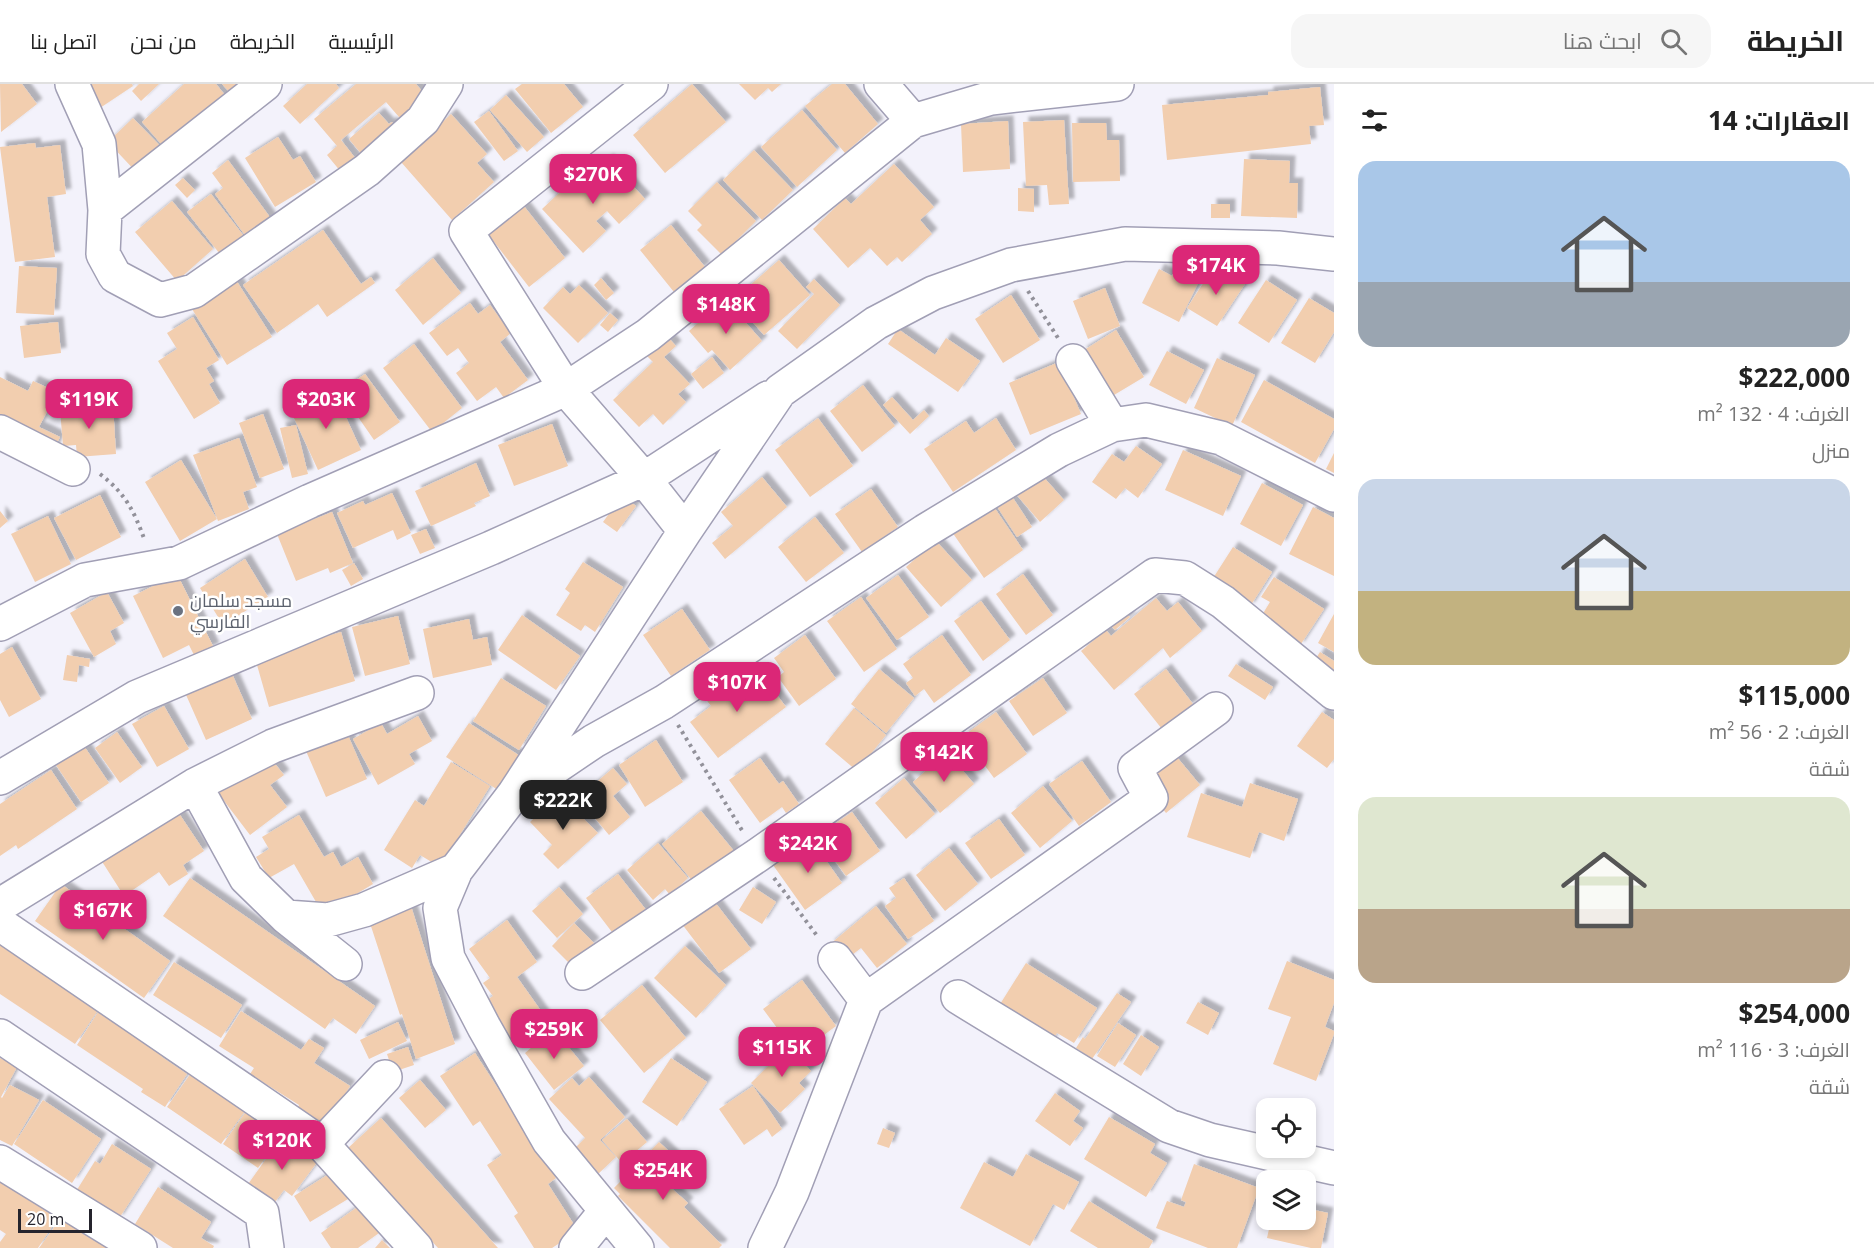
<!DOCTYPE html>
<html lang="ar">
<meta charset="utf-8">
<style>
body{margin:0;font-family:"Open Sans",Cairo,sans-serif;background:#f6f6f6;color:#222;direction:rtl;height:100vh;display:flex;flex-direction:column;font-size:22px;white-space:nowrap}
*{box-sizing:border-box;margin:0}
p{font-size:20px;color:#767676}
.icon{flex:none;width:33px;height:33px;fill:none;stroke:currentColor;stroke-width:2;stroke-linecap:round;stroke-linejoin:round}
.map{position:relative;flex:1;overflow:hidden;direction:ltr}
.drawer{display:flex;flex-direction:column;background:#fff;width:540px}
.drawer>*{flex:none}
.tools{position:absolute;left:1256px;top:1014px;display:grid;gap:12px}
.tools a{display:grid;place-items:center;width:60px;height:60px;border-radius:12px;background:#fff;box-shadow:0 3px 9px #0003;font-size:30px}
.scale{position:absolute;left:18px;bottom:15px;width:74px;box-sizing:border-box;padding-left:6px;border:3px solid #25242d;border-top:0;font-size:16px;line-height:21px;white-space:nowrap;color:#25242d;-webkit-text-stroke:4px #fff;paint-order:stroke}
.price{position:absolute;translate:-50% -51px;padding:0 14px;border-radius:12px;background:#db2777;color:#fff;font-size:20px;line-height:39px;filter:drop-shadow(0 2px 3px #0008)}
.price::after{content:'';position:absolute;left:50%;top:36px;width:18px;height:14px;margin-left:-9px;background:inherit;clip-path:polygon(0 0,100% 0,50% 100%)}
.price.selected{background:#222;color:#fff}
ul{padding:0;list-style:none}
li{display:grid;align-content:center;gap:12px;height:318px;padding:0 24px}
li span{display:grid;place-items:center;height:186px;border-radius:18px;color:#555}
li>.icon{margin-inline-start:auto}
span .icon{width:108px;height:108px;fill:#fffc;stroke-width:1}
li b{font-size:26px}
h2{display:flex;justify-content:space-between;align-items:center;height:72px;padding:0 24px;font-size:26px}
header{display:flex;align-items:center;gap:36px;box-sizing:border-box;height:84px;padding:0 30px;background:#fff;border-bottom:2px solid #e0e0e0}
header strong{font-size:28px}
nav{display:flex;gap:33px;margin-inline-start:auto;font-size:21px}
.search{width:420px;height:54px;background:#f6f6f6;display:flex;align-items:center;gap:15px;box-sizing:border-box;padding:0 21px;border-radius:18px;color:#767676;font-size:22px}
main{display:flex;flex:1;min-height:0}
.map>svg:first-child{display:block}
.building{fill:#f2ceaf;filter:url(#shadow)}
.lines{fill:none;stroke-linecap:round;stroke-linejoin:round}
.minor-casing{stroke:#a19fb5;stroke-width:36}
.path{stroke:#92919a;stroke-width:4;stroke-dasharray:3 4.5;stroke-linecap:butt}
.minor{stroke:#fff;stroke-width:33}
.worship-dot{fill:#6b7280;stroke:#fff;stroke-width:2}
.labels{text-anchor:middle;stroke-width:5;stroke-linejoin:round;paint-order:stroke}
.worship-label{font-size:18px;fill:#5b616d;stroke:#fff;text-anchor:start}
</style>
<header>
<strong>الخريطة</strong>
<div class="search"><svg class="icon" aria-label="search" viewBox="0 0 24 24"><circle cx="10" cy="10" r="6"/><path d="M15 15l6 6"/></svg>ابحث هنا</div>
<nav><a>الرئيسية</a><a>الخريطة</a><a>من نحن</a><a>اتصل بنا</a></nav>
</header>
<main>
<section class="drawer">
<h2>العقارات: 14<svg class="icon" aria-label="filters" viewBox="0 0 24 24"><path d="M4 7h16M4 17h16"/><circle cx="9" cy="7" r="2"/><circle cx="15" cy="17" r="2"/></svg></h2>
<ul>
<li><span style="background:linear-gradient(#a9c7e8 65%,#9aa5b1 0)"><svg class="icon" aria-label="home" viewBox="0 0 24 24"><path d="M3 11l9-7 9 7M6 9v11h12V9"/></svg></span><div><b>$222,000</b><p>الغرف: 4 · 132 m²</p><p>منزل</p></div></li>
<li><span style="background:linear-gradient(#c9d6e8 60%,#c2b280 0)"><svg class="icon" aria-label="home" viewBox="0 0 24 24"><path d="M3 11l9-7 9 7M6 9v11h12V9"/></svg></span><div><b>$115,000</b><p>الغرف: 2 · 56 m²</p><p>شقة</p></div></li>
<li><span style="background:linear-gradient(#dfe7d0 60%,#b9a48a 0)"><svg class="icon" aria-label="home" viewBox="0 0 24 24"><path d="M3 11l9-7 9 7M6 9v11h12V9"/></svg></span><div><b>$254,000</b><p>الغرف: 3 · 116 m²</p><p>شقة</p></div></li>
</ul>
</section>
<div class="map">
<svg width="1334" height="1164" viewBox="0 0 1334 1164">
<defs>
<filter id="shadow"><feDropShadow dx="5.5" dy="-5.5" stdDeviation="1.5" flood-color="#0004"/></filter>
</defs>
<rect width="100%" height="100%" fill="#f3f2fb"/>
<!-- building -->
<path class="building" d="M0,0H22L37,20L1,48Z
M84,0H132L133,2L100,24Z
M139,0H159L141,17L132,7Z
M184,0H216L229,16L169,69L142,38Z
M222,0H240L233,12Z
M307,0H336L339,4L300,40L283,22Z
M356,0H416L431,18L405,40L386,18L341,56L356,75L341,88L327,71L337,62L314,35Z
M522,0H564L583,23L551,49L515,5Z
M692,0L726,38L665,89L633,51Z
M739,0H781L772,8L768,4L755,16Z
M832,0H845L878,40L845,69L805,22Z
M1320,3L1324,41L1309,42L1311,60L1167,76L1162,21L1268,11V8Z
M506,11L544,53L527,68L490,26Z
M802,26L837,66L797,103L761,63Z
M489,27L518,67L504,77L474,38Z
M379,29L389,40L392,38L402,50L368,78L349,55Z
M451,30L487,70L477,79L494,98L452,136L401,78Z
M133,34L165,67L139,91L108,58Z
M1064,36L1069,120L1049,121L1047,101L1026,102L1023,38Z
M1008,37L1010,85L963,88L961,40Z
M1072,39H1106L1107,56H1119L1120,97L1073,98Z
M278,53L293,76L300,72L316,98L275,123L245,74Z
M35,59L36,64L60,61L66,110L47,113L55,173L15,178L0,63Z
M754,66L793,106L762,136L723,96Z
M608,75L645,115L619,140L607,127L596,137L606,147L583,169L542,125L571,98L577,104Z
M1244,75L1290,77L1289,99H1298L1297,134L1241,132Z
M228,76L272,136L247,154L215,110L223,104L212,89Z
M894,80L934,123L920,136L932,150L902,178L897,173L887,182L870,164L848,184L813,145L845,114L851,120Z
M183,94L195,106L187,114L175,101Z
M717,98L756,137L722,171L697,146L702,141L688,127Z
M1018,104L1034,105V128L1018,127Z
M211,110L247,156L223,174L187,128Z
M172,117L213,165L177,197L135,148Z
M1211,120H1230V134H1211Z
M523,121L565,174L529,203L487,149Z
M671,141L705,183L674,208L640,166Z
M323,146L361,200L371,193L375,199L327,233L318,220L277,249L243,201Z
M433,174L461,209L423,241L395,206Z
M1180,175L1204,187L1179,238L1142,219L1159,185L1172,192Z
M779,176L810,211L764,251L733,216Z
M1215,181L1245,200L1217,242L1187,224Z
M19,182L57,184L54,231L16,229Z
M601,194L614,209L606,216L594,201Z
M814,195L840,221L797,265L778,247L814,210L806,203Z
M236,196L272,253L227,281L192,225Z
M1266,196L1297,216L1269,259L1238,239Z
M579,201L608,229L578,259L543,224L563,203L570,210Z
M1105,204L1120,242L1088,255L1073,217Z
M1011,211L1040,256L1003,279L975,235Z
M1309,214L1334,229V248L1315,279L1281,259Z
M725,215L762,257L730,286L712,266L708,269L689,247Z
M470,219L478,230L490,221L511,249L500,258L528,296L504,314L496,303L477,317L456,289L469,279L458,264L447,272L429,249Z
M610,229L618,236L608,248L600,241Z
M193,233L219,276L206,284L214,297L209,300L220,319L194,335L158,277L177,265L167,249Z
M58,238L61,269L24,274L20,242Z
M898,245L935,271L946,254L980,277L958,308L888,260Z
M1116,246L1144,293L1109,314L1081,268Z
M665,250L676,262L664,273L690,300L678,310L686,318L663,341L653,330L639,343L613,316L653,278L644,269Z
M414,260L462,324L432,348L383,284Z
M1167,267L1204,286L1186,320L1149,301Z
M712,273L724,289L703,305L691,290Z
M1217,274L1255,291L1232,342L1194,324Z
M1059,278L1081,330L1030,351L1009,299Z
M365,290L400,338L374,356L340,307Z
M0,293L28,307L33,297L57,308L39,343L60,353L52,369L0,338Z
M1264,296L1334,335V345L1315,379L1241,338Z
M863,301L895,342L862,368L830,327Z
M333,305L361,366L318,386L294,334L300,331L295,322Z
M892,313L913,336L924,326L929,332L910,350L883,321Z
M113,321L116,370L77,373L76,361L63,362L60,325Z
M263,330L284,385L260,394L239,339Z
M818,334L853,382L810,413L775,366Z
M996,334L1016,366L953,408L924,365L966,337L974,349Z
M552,340L568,382L514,402L498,361Z
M296,341L308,390L292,394L280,344Z
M239,354L257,403L243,408L249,425L218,437L193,371Z
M1136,362L1162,380L1138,414L1125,404L1116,415L1092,398L1112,370L1124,378Z
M1183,366L1241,392L1223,432L1165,406Z
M1334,369V389L1326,385Z
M181,376L217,435L180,457L145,398Z
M476,379L490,412L474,419L476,422L431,442L415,407Z
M1039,388L1064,416L1040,438L1015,409Z
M762,393L787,423L725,475L712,459L733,442L721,428Z
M1262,399L1303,421L1281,462L1240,440Z
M871,405L898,443L862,468L835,430Z
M392,409L411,449L397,456L393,446L353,464L337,429L363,417L365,421Z
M100,411L121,453L76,476L54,434Z
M1011,411L1032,443L1017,453L996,421Z
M622,412L636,422L617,448L603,438Z
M992,420L1023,466L984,494L952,448Z
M1313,423L1334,434V492L1289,470Z
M0,427L8,437L0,444Z
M332,428L353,479L330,489L328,484L296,497L277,450Z
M48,432L71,480L35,498L11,450Z
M815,433L844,469L806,498L778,463Z
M426,445L435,464L420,470L411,451Z
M936,457L972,496L941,523L906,483Z
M1233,463L1272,488L1249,524L1210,499Z
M245,475L268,513L223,541L200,504Z
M583,478L623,503L595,548L585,541L581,547L556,531L570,509L565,505Z
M354,479L363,495L351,502L342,486Z
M177,490L214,564L195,573L189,561L163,574L133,512Z
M1023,490L1053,531L1026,551L996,510Z
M898,491L929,533L897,556L866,514Z
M1274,493L1324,525L1299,563L1259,536L1270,518L1261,513Z
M107,508L124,539L110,547L116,560L94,573L70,529Z
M861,513L897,565L864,588L827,537Z
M1156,514L1167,527L1178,518L1202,547L1170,574L1163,564L1114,606L1081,567L1106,546L1111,552Z
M981,517L1010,556L983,577L954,537Z
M1117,519L1130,533L1115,546L1102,532Z
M682,525L710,566L671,592L643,551Z
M1334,530V568L1318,559Z
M522,531L580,572L556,606L498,566Z
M398,532L410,580L365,592L352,543Z
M469,535L473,556L487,553L492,581L433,594L423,545Z
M341,548L355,597L269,623L255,574Z
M805,551L836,595L799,622L778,593L784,588L774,574Z
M942,551L971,591L934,619L924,605L915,612L906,599L913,594L903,580Z
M12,563L41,615L9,633L0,616V570Z
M1320,568L1334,577V593L1313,579Z
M67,571L90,575L89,583L79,581L77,598L63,596Z
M1236,580L1273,603L1265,616L1228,592Z
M229,583L252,635L206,656L183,604Z
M879,585L914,614L886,649L851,620Z
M1166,585L1193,620L1162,645L1134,610Z
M758,586L786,623L718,674L690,638L711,622L702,610L717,599L726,612Z
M501,594L546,622L519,666L473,637Z
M1043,594L1067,629L1033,652L1009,617Z
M164,622L189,665L157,683L132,640Z
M854,624L886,651L857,687L825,660Z
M996,628L1027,670L994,694L963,652Z
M1322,628L1334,636V675L1327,684L1297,662Z
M418,632L432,657L409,670L415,680L378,701L353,655L381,639L387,650Z
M469,639L520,672L498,706L446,673Z
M117,648L142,683L120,699L95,664Z
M347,649L367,695L326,713L306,667Z
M656,656L683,698L645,723L619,681Z
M84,662L109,699L81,718L56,681Z
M1171,666L1200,701L1166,729L1137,693Z
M947,668L974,700L940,729L913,698Z
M268,671L284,691L270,701L287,723L250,751L218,709Z
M760,674L779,700L783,697L799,720L786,729L782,723L760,739L729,696Z
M1082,677L1111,718L1079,742L1049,700Z
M451,678L490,702L440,783L420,771L412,784L384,766L415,716L424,722Z
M613,684L627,700L613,712L630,733L609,751L578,714Z
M51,686L77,725L18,765L16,761L0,772V720Z
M904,694L935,730L906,755L875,719Z
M1250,699L1298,715L1284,757L1259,748L1250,774L1187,753L1201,709L1242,723Z
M1043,702L1072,737L1040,764L1011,729Z
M559,710L598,749L558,785L543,770L552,761L530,738Z
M176,725L204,767L183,781L188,790L169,802L159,788L124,812L101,776Z
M701,727L738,772L699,805L662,760Z
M852,728L880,767L846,792L817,752Z
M299,731L324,773L333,768L341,783L358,773L373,800L323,830L294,780L269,794L256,773L269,765L262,753Z
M999,735L1025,771L991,795L965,759Z
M810,754L842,799L805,826L773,781Z
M658,759L688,794L670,811L665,805L653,816L627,786Z
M949,764L978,800L945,827L916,791Z
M618,790L650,831L618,856L586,814Z
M190,794L375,922L356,950L333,934L325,945L163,832Z
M904,794L934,837L908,855L885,822L896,814L889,804Z
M61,800L170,877L144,914L35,837Z
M559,803L583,830L557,854L532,827Z
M753,803L776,818L762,840L739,826Z
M409,816L455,960L416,975L402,930L400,931L367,830Z
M714,817L751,865L719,889L682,840Z
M876,822L907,860L877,884L861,864L843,878L829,861Z
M507,836L537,878L517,893L546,934L513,958L484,918L493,912L483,899L490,894L469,865Z
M574,839L594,859L572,882L552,862Z
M0,854L101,922L75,960L0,910Z
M685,862L726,901L696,934L654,894Z
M1287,877L1334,896V919L1325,943L1334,947V950L1316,997L1273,980L1291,933L1268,925Z
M174,878L242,921L221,954L153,911Z
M1026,879L1097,924L1074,959L1057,949L1050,959L997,925Z
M802,896L836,942L797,971L763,925Z
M642,901L686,954L644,989L600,936Z
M1117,909L1131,918L1092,975L1076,964L1083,953L1085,955Z
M1198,918L1219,929L1208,951L1186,939Z
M100,925L166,968L162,973L187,990L165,1023L141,1008L143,1005L77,961Z
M241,927L301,966L309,955L324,964L314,979L350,1002L326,1041L298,1023L299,1021L250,990L254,984L219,962Z
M398,938L407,957L369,975L360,956Z
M1118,939L1136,951L1115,983L1097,972Z
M550,948L558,958L562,955L584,982L554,1006L525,969Z
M1141,951L1159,963L1141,992L1123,980Z
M780,955L811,987L799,999L805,1005L780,1029L751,999L778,972L770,964Z
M408,963L414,981L393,988L387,970Z
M475,969L556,1094L548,1100L578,1147L552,1164H534L514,1132L518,1129L487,1081L502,1071L480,1037L473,1042L440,992Z
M0,974L17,983L1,1013L2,1014L10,1001L39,1016L12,1062L0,1056Z
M671,974L707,998L677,1042L642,1018Z
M191,989L245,1027L221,1060L167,1023Z
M589,993L625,1033L600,1056L616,1073L597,1091L574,1065L585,1054L549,1015L572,994L579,1002Z
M420,996L446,1026L425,1044L399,1014Z
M753,1002L782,1045L772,1053L767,1045L744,1061L719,1025Z
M1055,1009L1080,1027L1073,1037L1083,1044L1070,1062L1035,1037Z
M43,1016L101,1055L72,1099L14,1060Z
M247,1026L282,1051L258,1084L223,1060Z
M1109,1033L1155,1060L1150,1069L1167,1079L1146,1113L1084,1075Z
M381,1034L498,1164H438L348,1064Z
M627,1035L647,1058L622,1079L602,1056Z
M883,1044L895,1049L889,1064L877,1060Z
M283,1051L318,1077L292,1112L284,1106L272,1122L246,1103Z
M659,1058L687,1084L669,1102L688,1119L684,1123L722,1161L719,1164H670L618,1112L620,1110L614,1104Z
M112,1060L151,1085L118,1136L75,1109L95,1077L100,1080Z
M1026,1070L1079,1098L1064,1126L1053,1120L1030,1162L960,1124L984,1078L1013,1093Z
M1194,1080L1259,1104L1237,1164H1208L1156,1144L1167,1117L1184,1123L1186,1118L1181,1116Z
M332,1088L348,1115L310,1138L294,1112Z
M0,1094L57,1135L38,1164H0V1158L6,1150L0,1146Z
M158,1103L211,1138L201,1154L214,1162L213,1164H173L135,1140Z
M1089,1117L1153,1157L1149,1164H1098L1070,1147Z
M360,1121L379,1149L358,1164H331L321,1149Z
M1305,1124L1328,1129L1321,1164H1311L1267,1154L1271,1136H1305Z
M61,1134L96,1158L99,1155L112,1164H39Z
M382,1156L390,1164H375Z"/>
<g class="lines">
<defs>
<path id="minor" d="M72,0L99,60L105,126L103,170L115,192L160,216L194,207L367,86L423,36L446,0
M651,0L466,147L566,305L644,395L685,447
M881,0L913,37
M105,126L265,0
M1073,277L1112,341
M0,348L73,385
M0,540L85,496L179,479L310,417L566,305L648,251L913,37L991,14L1117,0
M0,694L137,613L491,464L644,395L768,314
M195,701L246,794L286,833L328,836L364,826L456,786
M526,703L594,657L664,618L925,447L1059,366L1112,341L1146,336L1221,354L1334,411
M0,821L195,701L273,662L417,609
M286,833L345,880
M0,840L322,1060L416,1164
M835,875L866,916
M582,889L758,771L1155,491L1185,494L1223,518L1334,609
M958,913L1169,1042L1210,1056L1334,1084
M0,952L262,1129L267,1164
M322,1060L385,993
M0,1078L140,1164
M576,1164L605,1128
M637,1164L549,1057L484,943L448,874L440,824L456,786L514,710L685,447L780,307L876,239L933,209L1011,181L1125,160L1278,164L1334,170
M765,1164L792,1108L866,916L1151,714L1135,684L1216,625"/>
</defs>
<!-- minor casing -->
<use href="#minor" class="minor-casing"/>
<!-- path -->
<path class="path" d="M1028,207L1058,254
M100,390C126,410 134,427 145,457
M678,641L743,748
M774,794L818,853"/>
<!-- minor -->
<use href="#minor" class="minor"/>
</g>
<!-- markers -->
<circle class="worship-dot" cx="178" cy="527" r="6"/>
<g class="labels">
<!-- worship labels -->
<g class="worship-label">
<text x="190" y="523">مسجد سلمان<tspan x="190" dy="21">الفارسي</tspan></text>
</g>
</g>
</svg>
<div class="tools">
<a><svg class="icon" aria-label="locate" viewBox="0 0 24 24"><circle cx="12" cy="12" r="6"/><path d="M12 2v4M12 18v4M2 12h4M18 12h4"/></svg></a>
<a><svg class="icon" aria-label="layers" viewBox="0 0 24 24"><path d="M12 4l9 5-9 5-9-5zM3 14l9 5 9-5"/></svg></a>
</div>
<div class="scale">20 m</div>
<b class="price" style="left:593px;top:121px">$270K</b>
<b class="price" style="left:1216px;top:212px">$174K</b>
<b class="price" style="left:726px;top:251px">$148K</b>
<b class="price" style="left:89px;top:346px">$119K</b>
<b class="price" style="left:326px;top:346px">$203K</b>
<b class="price" style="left:737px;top:629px">$107K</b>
<b class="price" style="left:944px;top:699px">$142K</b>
<b class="price selected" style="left:563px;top:747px">$222K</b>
<b class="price" style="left:808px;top:790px">$242K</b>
<b class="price" style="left:103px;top:857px">$167K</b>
<b class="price" style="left:554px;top:976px">$259K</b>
<b class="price" style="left:782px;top:994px">$115K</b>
<b class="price" style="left:282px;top:1087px">$120K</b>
<b class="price" style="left:663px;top:1117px">$254K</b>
</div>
</main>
